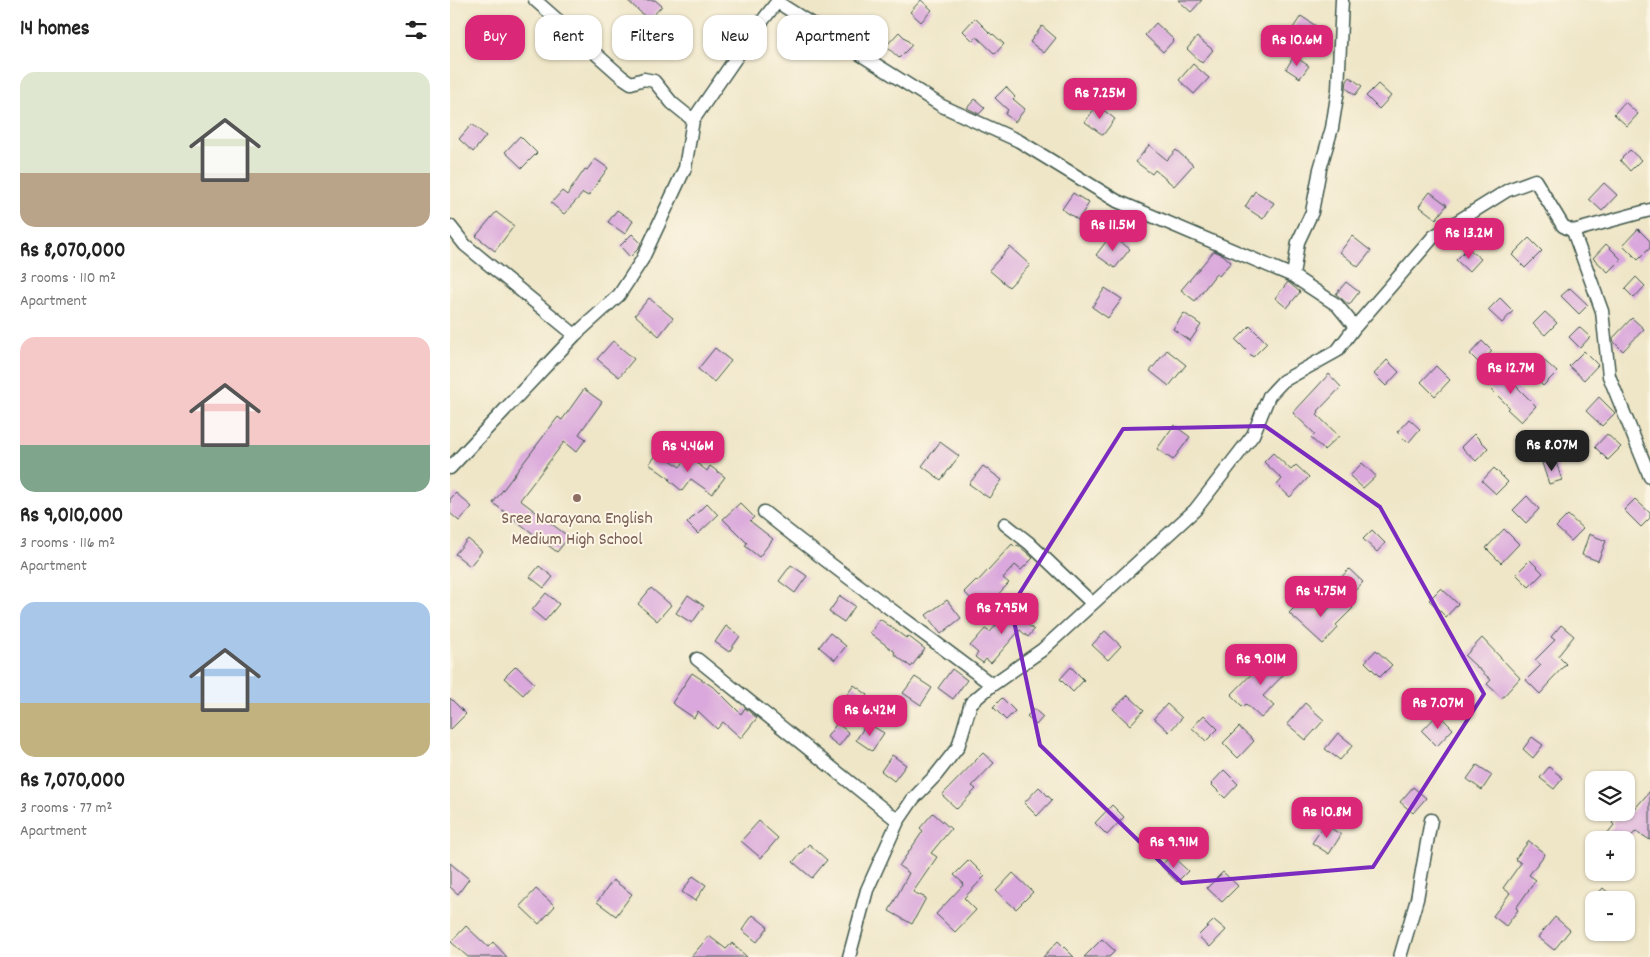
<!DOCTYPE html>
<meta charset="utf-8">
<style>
body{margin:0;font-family:Dekko,sans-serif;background:#f2f2f2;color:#222;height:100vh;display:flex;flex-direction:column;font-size:19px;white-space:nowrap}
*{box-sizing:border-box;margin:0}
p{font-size:16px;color:#767676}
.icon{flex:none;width:28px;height:28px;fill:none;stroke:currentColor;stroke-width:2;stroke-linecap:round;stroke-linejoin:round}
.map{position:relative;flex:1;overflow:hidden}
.side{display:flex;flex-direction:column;background:#fff;width:450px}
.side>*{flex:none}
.top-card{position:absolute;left:15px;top:15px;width:475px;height:45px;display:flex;gap:10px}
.fabs{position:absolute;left:1135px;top:771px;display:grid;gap:10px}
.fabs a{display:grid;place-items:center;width:50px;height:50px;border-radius:10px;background:#fff;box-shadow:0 1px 4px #0004;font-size:25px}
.price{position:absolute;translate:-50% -42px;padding:0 11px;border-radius:10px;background:#db2777;color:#fff;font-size:16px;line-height:32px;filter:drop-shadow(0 1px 2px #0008)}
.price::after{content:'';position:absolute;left:50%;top:30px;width:15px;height:11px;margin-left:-8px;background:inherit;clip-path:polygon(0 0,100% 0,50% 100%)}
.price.current{background:#222;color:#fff}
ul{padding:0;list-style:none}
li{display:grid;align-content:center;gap:10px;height:265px;padding:0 20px}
li span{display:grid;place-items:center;height:155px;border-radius:15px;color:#555}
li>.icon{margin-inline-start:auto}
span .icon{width:90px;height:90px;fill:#fffc;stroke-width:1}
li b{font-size:21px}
h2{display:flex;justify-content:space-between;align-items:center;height:60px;padding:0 20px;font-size:21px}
.chip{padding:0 18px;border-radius:15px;background:#fff;box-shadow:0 1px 4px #0004;font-size:18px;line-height:45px}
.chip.current{background:#db2777;color:#fff}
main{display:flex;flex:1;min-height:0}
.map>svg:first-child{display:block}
.building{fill:#daa8dc}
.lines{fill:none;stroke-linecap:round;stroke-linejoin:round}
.minor-casing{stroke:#3e564a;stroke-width:15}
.minor{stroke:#fff;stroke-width:12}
.marked{fill:none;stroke:#7b2cbf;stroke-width:4;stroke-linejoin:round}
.education-dot{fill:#8d6e63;stroke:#fcf5e5;stroke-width:2}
.labels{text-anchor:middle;stroke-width:4;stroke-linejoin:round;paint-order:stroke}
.education-label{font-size:18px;fill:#785e54;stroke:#fcf5e5}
</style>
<main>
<section class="side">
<h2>14 homes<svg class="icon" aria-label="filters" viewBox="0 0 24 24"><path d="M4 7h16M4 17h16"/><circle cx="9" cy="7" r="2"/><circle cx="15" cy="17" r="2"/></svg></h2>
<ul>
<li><span style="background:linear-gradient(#dfe7d0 65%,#b9a48a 0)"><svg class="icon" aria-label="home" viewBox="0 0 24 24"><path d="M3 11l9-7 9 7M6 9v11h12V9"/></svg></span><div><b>Rs 8,070,000</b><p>3 rooms · 110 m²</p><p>Apartment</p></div></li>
<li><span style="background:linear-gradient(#f6c9c9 70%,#7fa58c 0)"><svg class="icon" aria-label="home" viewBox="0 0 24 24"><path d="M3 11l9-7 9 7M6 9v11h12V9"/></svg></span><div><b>Rs 9,010,000</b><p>3 rooms · 116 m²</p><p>Apartment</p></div></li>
<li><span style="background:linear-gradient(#a9c7e8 65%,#c2b280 0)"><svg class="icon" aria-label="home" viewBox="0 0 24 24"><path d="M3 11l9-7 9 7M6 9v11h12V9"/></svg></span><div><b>Rs 7,070,000</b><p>3 rooms · 77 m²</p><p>Apartment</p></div></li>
</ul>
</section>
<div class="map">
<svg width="1200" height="957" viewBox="0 0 1200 957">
<rect width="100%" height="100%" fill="#fcf5e5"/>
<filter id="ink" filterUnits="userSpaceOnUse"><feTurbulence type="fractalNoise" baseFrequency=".02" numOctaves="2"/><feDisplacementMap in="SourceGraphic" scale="10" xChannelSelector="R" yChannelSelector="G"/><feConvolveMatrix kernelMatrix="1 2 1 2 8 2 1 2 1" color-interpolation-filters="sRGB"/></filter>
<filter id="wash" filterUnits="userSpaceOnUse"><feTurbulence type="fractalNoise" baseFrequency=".0096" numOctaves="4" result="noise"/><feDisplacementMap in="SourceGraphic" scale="20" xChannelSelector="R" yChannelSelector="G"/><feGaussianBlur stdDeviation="1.12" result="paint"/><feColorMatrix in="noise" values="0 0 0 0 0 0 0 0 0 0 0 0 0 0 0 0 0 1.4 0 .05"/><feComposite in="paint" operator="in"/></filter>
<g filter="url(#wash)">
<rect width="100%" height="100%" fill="#efe6c8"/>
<g id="blocks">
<!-- building -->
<path class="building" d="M177,0H205L212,6L199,20Z
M471,0L482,10L471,22L460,12Z
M728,0H752L741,12Z
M851,16L869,28L860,40L843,28Z
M525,18L542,35L543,34L554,44L545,54L527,37L523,41L513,31Z
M706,23L724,40L713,52L695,35Z
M592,26L606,38L594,53L580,42Z
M449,32L462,45L449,58L436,46Z
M747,37L763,50L752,63L737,49Z
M844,56L859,66L850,78L836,69Z
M743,64L759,78L744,94L729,80Z
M900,77L912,86L905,95L896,88L897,81Z
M928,84L941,96L929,109L916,96Z
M556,87L565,97L563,99L575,109L565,122L555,114L558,110L545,98Z
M525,99L535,108L529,114L517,108Z
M1175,102L1188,114L1177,126L1164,114Z
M647,105L665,119L653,135L635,122Z
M22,124L36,136L23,152L9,139Z
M70,136L87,153L72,168L55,152Z
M699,145L717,160L726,150L743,165L724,186L705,170L702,174L686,162Z
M1180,150L1191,160L1180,171L1170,160Z
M145,159L158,168L138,196L133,193L114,214L101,203L112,191L117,195L135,169L137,170Z
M1154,183L1167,195L1152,211L1139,199Z
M805,191L824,203L813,219L795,207Z
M980,192L997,205L986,219L969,206Z
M623,193L639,203L628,220L612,209Z
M167,210L183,221L175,234L158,222Z
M46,212L64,226L45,251L26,236Z
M1188,229L1200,241V248L1188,260L1173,245Z
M182,234L191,243L188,249L180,257L170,246Z
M661,235L680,249L665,268L646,255Z
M902,236L921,251L908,267L890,252Z
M1079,238L1092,251L1075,268L1062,255Z
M1156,244L1171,259L1158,272L1143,258Z
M560,247L580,265L559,287L539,270Z
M1018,248L1031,259L1019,272L1006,260Z
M764,251L773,255L781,262L769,276L766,274L745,301L731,290Z
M1186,277L1195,286L1184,298L1175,289Z
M838,282L850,292L837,308L825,298Z
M896,282L909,292L899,305L886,294Z
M655,288L672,299L658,318L642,307Z
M1120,288L1138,305L1129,314L1111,296Z
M199,298L223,318L209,336L185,315Z
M1050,298L1063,311L1052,323L1038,310Z
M1095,312L1107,323L1095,335L1083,324Z
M734,313L751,325L740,341L723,329Z
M1182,318L1194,329L1173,351L1164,342L1163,338Z
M800,326L817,343L803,357L786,340Z
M1129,327L1140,337L1130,348L1119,337Z
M163,341L184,359L169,377L147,359Z
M1032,341L1042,351L1030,364L1020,354Z
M265,348L281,361L264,382L248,369Z
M717,350L736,365L719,386L700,371Z
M1134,351L1148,365L1134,380L1119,366Z
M1089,356L1107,372L1093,386L1076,369Z
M937,360L949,372L936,386L924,374Z
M986,366L1000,380L985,396L971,382Z
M1053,368L1068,382L1065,385L1086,406L1071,422L1057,409L1059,407L1037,385Z
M879,374L891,387L868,411L869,412L867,415L889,436L874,450L861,438L865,434L843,413Z
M134,389L152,402L129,434L136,439L126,452L114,442L70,500L119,537L107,552L43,503L108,417L112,420Z
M1149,397L1165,413L1152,426L1136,411Z
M959,419L970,429L958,443L947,432Z
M724,425L740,437L723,460L707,449Z
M1024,434L1038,448L1026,461L1011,447Z
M1157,434L1171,447L1158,460L1145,447Z
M490,442L509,456L491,480L472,466Z
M209,452L230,467L238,456L257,471L260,466L275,477L262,494L241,479L232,491L219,480L220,479L199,464Z
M823,453L841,470L846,465L859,477L840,497L827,485L832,479L814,462Z
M1105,459L1112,480L1099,484L1092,463Z
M912,463L926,476L913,488L900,476Z
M533,466L552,480L539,498L519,484Z
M1044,468L1058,482L1046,494L1032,481Z
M6,493L22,507L9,521L0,513V499Z
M1077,496L1089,509L1076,523L1063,510Z
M1185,499L1200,513V518L1191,527L1174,510Z
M257,503L268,515L248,534L237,523Z
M290,503L304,517L300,521L323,539L309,557L295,546L297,543L273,519Z
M1118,515L1133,529L1121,541L1106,527Z
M1054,529L1069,544L1051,563L1036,548Z
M922,530L935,543L927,552L913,539Z
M1139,534L1156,541L1148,561L1132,555Z
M18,539L32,551L20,566L5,554Z
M562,544L565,547L568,545L583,558L571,570L565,565L553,578L559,583L533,610L514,592L526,580L527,582Z
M1080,560L1093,573L1079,587L1066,574Z
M341,565L357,576L345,593L329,581Z
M89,566L103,577L94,588L80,577Z
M899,569L913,582L900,596L886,583Z
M201,588L221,605L207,621L188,604Z
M991,588L1008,604L996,617L979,600Z
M96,593L109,604L95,621L82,610Z
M238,595L254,606L242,623L226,613Z
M390,596L405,606L394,622L379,612Z
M891,596L903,608L886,625L888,628L873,644L839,613L854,598L872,616Z
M497,600L511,618L491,634L476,615Z
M565,604L581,617L576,623L584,630L578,637L570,630L541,663L536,659L533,663L525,657L528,653L520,646L535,629L540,632Z
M430,619L456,638L458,636L475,649L461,667L444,654L445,652L420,633Z
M1111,625L1124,636L1108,656L1116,664L1099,682L1100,683L1090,694L1076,680L1091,665L1085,660L1105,640L1101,637Z
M276,626L290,636L279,652L265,642Z
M655,631L671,646L658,660L642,645Z
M380,633L396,646L385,660L369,647Z
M1032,638L1070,678L1052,698L1037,684L1041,680L1015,656Z
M926,650L942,665L930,677L915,662Z
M822,653L839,669L813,696L824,706L811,718L796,704L793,707L781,695Z
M66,666L84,683L73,695L54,678Z
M621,667L634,680L623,692L610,679Z
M502,669L517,680L503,699L488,688Z
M242,673L266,689L291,714L295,708L307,718L291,738L273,722L267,729L248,711L244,718L222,703Z
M465,677L482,688L471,705L453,693Z
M404,685L418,695L406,710L393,700Z
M678,695L694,710L680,725L663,709Z
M0,698L16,714L0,730Z
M552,698L565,711L556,720L543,707Z
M855,703L874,720L856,740L837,724Z
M717,704L732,718L719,732L704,718Z
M584,709L593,717L586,725L577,716Z
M988,714L1003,729L987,746L972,731Z
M754,715L768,729L756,741L742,728Z
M387,723L399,733L389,746L377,737Z
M417,723L434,733L422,751L406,740Z
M789,727L804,741L788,758L773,743Z
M888,733L903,745L890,760L875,749Z
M1082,737L1093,745L1083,758L1073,749Z
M533,753L544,763L522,786L526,789L507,809L492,795Z
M442,755L456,765L444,781L431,771Z
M1027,765L1042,775L1032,790L1017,779Z
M1099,767L1113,778L1104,789L1090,778Z
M774,770L788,784L775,798L761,784Z
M589,787L602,800L587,816L574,803Z
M963,787L976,798L963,813L950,802Z
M1200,791V840L1186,831L1178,840H1152L1164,825L1162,823L1171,812H1176V807L1182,812Z
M662,805L674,817L657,835L645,823Z
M483,813L501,829L481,853L487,857L463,892L476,898L462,924L439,911L459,873L449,866L473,831L470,828Z
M309,821L328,838L311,858L291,841Z
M875,824L891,835L879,854L862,843Z
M1079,841L1095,854L1079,875L1086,880L1066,908L1068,910L1056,926L1043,916L1060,893L1053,888L1071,863L1065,859Z
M359,844L377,860L362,878L343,862Z
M721,855L738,871L727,882L711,866Z
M519,860L535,876L514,898L526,910L505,932L486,914L514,884L504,875Z
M0,863L19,879L8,894L0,887Z
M773,872L788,886L772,902L757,888Z
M563,873L583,892L566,909L546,891Z
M243,876L256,885L245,901L232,892Z
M163,880L182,894L166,916L147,902Z
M1153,888L1166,900H1142Z
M86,889L105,906L89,924L70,906Z
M303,915L318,927L307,942L292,930Z
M1105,917L1120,930L1104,950L1088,937Z
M764,920L776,930L760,947L748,936Z
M16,926L38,947L43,942L57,957H18L1,942Z
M259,936L276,949L282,943L297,957H241Z
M652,939L665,951L659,957H634Z
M608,941L624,957H593Z"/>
</g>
</g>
<g filter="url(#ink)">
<use href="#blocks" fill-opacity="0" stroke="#3e564a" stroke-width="1"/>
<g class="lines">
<defs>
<path id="minor" d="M243,120L303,33L327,2L492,106L569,141L667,201L843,276
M0,226L15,245L125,335
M1123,231L1152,311L1159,376L1200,477
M905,327L984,236L1058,190L1085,180L1113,226L1123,231L1200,210
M0,468L125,335L169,295L192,260L235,168L243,120L222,103L204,81L194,79L181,83L172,77L85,0
M314,512C388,572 466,627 542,685
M555,524L579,543L642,603
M247,659L448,821
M399,957L417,890L448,821L463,799L486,775L508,747L521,703L542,685L592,650L745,510L803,435L819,396L833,381L887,351L905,327L887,305L843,276L848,242L862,212L870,169L882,128L888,90L892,0
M950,957L967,899L981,820"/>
</defs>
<!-- minor casing -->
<use href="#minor" class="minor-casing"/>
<!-- minor -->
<use href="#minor" class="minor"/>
</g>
</g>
<!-- marked area -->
<path class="marked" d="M815,426L930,507L1034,694L923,867L732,883L590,745L561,607L673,429Z"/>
<!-- markers -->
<circle class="education-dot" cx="127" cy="498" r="5"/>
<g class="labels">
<!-- education labels -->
<g class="education-label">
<text x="127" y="523">Sree Narayana English<tspan x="127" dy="21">Medium High School</tspan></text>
</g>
</g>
</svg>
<div class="fabs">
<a><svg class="icon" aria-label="layers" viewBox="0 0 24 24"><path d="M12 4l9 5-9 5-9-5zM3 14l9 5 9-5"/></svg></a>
<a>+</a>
<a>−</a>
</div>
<b class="price" style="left:847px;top:67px">Rs 10.6M</b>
<b class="price" style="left:650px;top:120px">Rs 7.25M</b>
<b class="price" style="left:663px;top:252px">Rs 11.5M</b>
<b class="price" style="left:1019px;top:260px">Rs 13.2M</b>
<b class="price" style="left:1061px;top:395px">Rs 12.7M</b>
<b class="price current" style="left:1102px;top:472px">Rs 8.07M</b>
<b class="price" style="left:238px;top:473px">Rs 4.46M</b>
<b class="price" style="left:871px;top:618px">Rs 4.75M</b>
<b class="price" style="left:552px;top:635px">Rs 7.95M</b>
<b class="price" style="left:811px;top:686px">Rs 9.01M</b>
<b class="price" style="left:988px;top:730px">Rs 7.07M</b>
<b class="price" style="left:420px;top:737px">Rs 6.42M</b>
<b class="price" style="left:877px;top:839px">Rs 10.8M</b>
<b class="price" style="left:724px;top:869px">Rs 9.91M</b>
<div class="top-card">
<a class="chip current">Buy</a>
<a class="chip">Rent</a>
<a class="chip">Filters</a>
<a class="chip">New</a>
<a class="chip">Apartment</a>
</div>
</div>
</main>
